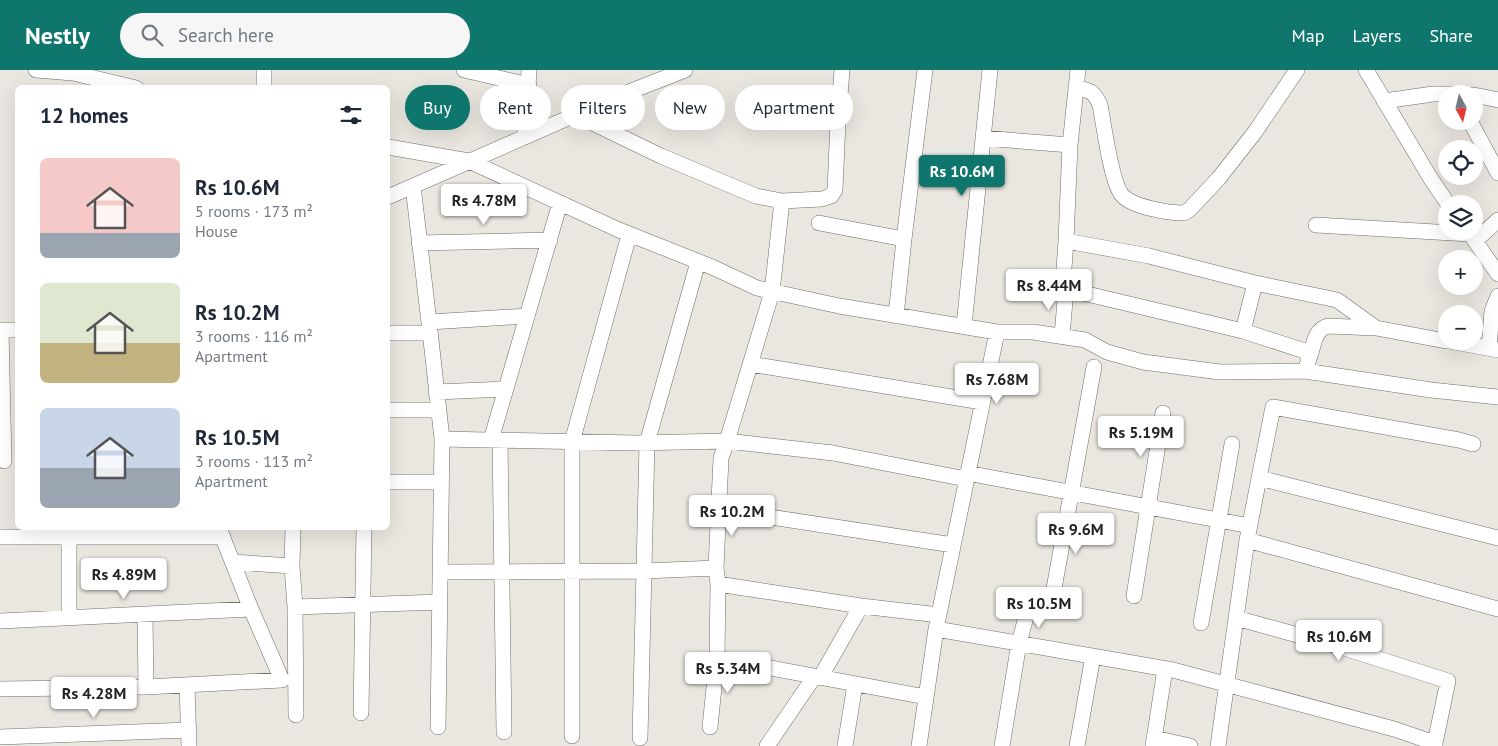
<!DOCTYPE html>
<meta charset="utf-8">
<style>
body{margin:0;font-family:"PT Sans",sans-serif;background:#f6f6f7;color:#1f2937;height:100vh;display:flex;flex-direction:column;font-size:19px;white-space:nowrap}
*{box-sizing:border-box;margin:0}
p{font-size:16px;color:#747a83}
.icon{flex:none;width:28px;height:28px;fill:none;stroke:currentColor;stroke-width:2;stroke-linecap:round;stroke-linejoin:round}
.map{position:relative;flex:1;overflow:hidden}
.side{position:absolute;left:15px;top:15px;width:375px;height:445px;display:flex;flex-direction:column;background:#fff;border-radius:8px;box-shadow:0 5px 20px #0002}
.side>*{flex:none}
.hud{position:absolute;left:405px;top:15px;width:475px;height:45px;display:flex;gap:10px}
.needle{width:32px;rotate:172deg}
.buttons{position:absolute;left:1438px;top:15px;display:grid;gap:10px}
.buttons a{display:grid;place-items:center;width:45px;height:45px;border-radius:50%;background:#fff;box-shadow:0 5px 20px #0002;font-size:25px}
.price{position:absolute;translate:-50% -42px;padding:0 11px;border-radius:5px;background:#fff;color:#222;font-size:16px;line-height:32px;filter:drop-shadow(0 1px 2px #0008)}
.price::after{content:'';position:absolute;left:50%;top:30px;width:15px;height:11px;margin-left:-8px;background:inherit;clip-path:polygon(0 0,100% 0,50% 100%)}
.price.selected{background:#0f766e;color:#fff}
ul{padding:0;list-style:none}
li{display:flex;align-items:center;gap:15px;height:125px;padding:0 25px}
li span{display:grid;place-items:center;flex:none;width:140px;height:100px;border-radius:8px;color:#555}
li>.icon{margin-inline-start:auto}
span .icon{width:60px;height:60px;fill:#fffc;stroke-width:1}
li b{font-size:21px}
h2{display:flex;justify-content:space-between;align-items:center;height:60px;padding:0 25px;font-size:21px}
.chip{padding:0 18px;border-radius:22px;background:#fff;box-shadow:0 5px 20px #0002;font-size:18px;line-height:45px}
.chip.selected{background:#0f766e;color:#fff}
header{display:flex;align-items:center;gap:30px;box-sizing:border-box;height:70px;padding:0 25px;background:#0f766e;color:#fff}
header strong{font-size:24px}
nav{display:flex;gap:28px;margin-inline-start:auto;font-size:18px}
.search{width:350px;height:45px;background:#f6f6f7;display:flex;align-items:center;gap:12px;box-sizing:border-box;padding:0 18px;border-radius:28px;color:#747a83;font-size:19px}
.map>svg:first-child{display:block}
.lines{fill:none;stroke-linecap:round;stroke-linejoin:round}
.minor-casing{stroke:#6f6d67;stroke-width:16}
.minor{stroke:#fff;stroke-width:15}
</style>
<header>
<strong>Nestly</strong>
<div class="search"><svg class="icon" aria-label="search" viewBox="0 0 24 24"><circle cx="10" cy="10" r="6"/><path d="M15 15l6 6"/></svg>Search here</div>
<nav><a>Map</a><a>Layers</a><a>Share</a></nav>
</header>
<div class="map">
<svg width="1498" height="676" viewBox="0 0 1498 676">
<rect width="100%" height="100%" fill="#eae7e0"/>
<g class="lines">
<defs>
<path id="minor" d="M36,0L73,3L136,18
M264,0V18
M464,0L529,15
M1366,0L1431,109L1448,134
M1076,17C1090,21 1094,21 1100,35C1104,55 1111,112 1122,125C1132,137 1168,143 1184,143L1189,140L1219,108L1255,62L1297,0
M1474,25L1498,30
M1384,31L1433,24H1464
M764,43L838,51
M576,45L661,86L756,126L782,131L822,129L831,126L835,120L838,51L842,0
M1470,51L1498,103
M525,67L529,0
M983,68L1070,75
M388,77L469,91L619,160L712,197L757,218L839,236L997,262L936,559L1173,600L1394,659L1435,673V676
M413,116L429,252
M388,127L616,27L685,0
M819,153L904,169L896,246
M1316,155L1470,164
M1468,161L1498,204
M904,169L925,0
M1066,171L1070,75L1078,0
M1475,171L1498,150
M419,173L550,170
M964,256L990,0
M0,260H18
M1,260L4,391
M1243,261L1255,213
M997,262H1033L1085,270L1107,282L1143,292L1220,302L1305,301L1431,320L1498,327
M388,263H430
M1062,266L1066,219
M1449,271L1498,280
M1489,278L1492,241L1498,226
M1311,283C1314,272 1316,259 1328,256L1376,258
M750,294L982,332
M1305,301L1311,283L1243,261L1066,219L1063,212L1066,171L1149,186L1255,213L1337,230L1376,258L1446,271
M436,322L506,319
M388,340H438
M442,369L429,252L527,246
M491,370L560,133
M500,370L504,662
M967,403L1250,456
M1259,408L1273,337L1459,370L1473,374
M388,412H441
M718,439L953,475
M0,467H223
M1247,470L1498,539
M233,492L292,496L295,537L296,645
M292,496L293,458
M440,502L644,501L716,498
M718,514L861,536L939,545
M1134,526L1163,343
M295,537L440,532
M145,545L146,617
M69,547V458
M1236,548L1341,577L1448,611L1435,673
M0,551L251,539
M1201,553L1232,374
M820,608L861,536
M187,616L189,676
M0,619L146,617L282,610L251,539L219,458
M926,627L717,588L718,514L716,498L721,388L727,371L833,383L966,409
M361,643L364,458
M438,657L442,369L635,373L727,371L772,222L782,131
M710,657L717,588
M572,666V372L629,165
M0,667L189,660
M640,668L647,373L698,192
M1154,668L1190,676
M767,676L814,607
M845,676L855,614
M919,676L936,559
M1002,676L1019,573L1029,536L1032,530L1047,529L1053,524L1094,297
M1077,676L1093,586
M1153,676L1165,599
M1218,676L1247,470L1259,408L1498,468"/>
</defs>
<!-- minor casing -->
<use href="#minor" class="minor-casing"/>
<!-- minor -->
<use href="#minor" class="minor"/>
</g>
</svg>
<div class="buttons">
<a><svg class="needle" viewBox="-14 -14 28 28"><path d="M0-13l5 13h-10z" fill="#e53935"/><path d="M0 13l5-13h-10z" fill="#747a83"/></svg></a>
<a><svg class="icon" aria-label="locate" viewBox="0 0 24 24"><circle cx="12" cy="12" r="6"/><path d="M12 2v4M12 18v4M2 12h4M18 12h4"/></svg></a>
<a><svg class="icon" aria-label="layers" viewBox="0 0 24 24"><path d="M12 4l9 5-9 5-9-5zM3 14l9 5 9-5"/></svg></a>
<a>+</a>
<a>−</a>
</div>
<b class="price selected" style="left:962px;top:127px">Rs 10.6M</b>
<b class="price" style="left:484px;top:156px">Rs 4.78M</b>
<b class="price" style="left:1049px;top:241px">Rs 8.44M</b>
<b class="price" style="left:997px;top:335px">Rs 7.68M</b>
<b class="price" style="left:1141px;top:388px">Rs 5.19M</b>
<b class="price" style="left:732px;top:467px">Rs 10.2M</b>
<b class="price" style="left:1076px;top:485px">Rs 9.6M</b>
<b class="price" style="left:124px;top:530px">Rs 4.89M</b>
<b class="price" style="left:1039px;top:559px">Rs 10.5M</b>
<b class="price" style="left:1339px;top:592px">Rs 10.6M</b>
<b class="price" style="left:728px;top:624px">Rs 5.34M</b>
<b class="price" style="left:94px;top:649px">Rs 4.28M</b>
<div class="hud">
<a class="chip selected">Buy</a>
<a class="chip">Rent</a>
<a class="chip">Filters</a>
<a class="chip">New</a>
<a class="chip">Apartment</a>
</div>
<section class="side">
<h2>12 homes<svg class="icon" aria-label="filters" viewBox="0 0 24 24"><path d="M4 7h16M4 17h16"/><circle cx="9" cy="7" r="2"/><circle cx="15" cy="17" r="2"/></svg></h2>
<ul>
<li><span style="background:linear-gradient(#f6c9c9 75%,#9aa5b1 0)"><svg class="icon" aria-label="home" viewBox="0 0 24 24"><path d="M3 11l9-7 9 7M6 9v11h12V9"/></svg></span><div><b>Rs 10.6M</b><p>5 rooms · 173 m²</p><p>House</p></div></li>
<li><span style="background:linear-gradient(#dfe7d0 60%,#c2b280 0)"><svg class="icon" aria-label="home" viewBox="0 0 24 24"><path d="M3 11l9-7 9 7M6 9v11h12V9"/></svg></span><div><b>Rs 10.2M</b><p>3 rooms · 116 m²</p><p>Apartment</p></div></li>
<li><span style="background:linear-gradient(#c9d6e8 60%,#9aa5b1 0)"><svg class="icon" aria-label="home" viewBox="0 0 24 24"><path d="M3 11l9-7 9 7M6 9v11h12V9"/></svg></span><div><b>Rs 10.5M</b><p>3 rooms · 113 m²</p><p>Apartment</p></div></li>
</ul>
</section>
</div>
